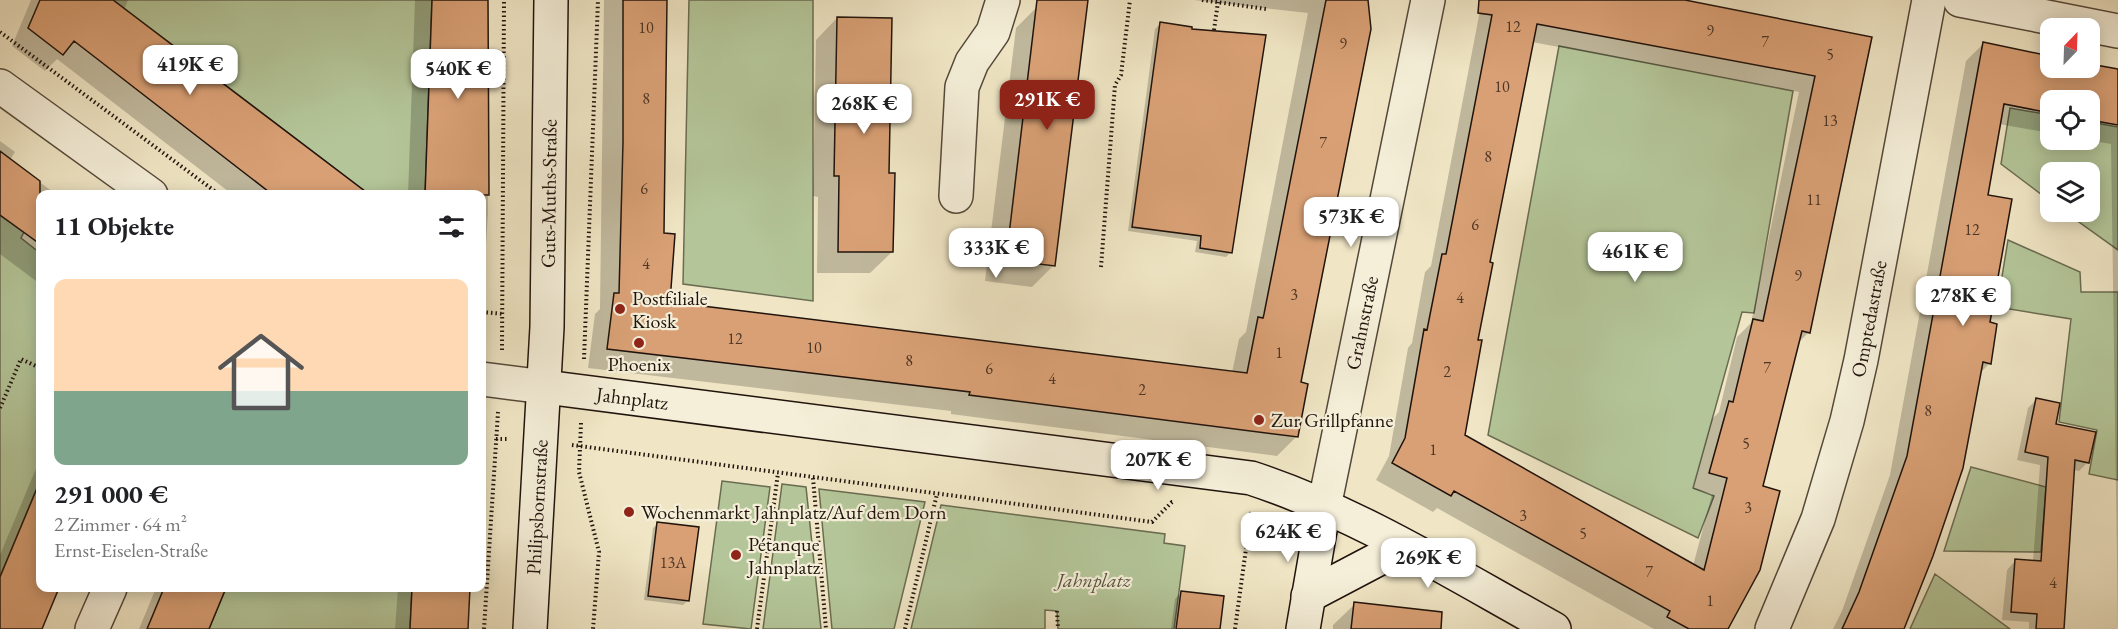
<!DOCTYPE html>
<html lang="de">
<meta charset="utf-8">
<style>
body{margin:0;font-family:"EB Garamond",serif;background:#f6f6f6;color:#202124;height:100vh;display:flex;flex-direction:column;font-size:22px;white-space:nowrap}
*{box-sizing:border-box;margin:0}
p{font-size:20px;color:#757577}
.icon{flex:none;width:33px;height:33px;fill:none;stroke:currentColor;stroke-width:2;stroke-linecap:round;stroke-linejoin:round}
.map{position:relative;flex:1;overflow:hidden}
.sheet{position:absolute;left:36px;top:190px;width:450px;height:402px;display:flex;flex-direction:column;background:#fff;border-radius:12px;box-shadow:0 3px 15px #0003}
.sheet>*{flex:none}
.needle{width:39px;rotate:23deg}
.buttons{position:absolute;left:2040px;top:18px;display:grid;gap:12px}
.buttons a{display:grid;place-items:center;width:60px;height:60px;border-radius:12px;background:#fff;box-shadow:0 3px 15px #0003;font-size:30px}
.price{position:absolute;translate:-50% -51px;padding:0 14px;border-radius:12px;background:#fff;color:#222;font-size:20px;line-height:39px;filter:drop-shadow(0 2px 3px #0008)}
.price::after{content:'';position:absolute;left:50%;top:36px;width:18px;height:14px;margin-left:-9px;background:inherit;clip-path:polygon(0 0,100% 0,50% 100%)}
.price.selected{background:#8f2418;color:#fff}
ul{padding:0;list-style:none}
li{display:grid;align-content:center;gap:12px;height:318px;padding:0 18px}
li+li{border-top:2px solid #e0e0e0}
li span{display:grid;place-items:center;height:186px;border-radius:12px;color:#555}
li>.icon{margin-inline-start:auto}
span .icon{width:108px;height:108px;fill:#fffc;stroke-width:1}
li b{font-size:26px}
h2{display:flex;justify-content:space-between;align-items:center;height:72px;padding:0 18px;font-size:26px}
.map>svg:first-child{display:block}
.green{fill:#b4c699;stroke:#6a6c52;stroke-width:1.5}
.shadow{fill:#0003;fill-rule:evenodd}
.building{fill:#d9a075;stroke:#20130c;stroke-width:1.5;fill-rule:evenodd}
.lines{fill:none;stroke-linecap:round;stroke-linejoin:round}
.street-casing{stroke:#54483a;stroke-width:36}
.secondary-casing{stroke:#20130c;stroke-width:36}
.path{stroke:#20130c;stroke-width:4;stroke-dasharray:1.5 3;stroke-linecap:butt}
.street{stroke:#f5efd9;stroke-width:33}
.secondary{stroke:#f5efd9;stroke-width:33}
.poi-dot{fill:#8f2418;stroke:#f5efd9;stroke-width:2}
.labels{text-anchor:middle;stroke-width:4.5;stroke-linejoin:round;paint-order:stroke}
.number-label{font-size:16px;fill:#4e3626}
.street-label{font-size:20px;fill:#20130c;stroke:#f5efd9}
.poi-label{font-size:20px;fill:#20130c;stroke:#f5efd9;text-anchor:start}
.park-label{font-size:20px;font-style:italic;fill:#54523d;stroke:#f5efd9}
</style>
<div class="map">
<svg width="2118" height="629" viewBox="0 0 2118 629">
<rect width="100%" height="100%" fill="#f0e6c5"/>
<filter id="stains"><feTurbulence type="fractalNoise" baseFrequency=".00333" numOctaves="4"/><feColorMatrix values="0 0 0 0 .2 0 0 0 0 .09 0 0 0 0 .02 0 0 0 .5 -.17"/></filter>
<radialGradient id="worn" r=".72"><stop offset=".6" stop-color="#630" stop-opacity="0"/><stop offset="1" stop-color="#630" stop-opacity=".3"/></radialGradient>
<!-- green -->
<path class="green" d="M113,0H432L425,195H370Z
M689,0H813V301L683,284Z
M1559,46L1793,91L1754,313L1742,312L1693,488L1714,496L1698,538L1488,435Z
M2010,108L2050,115V140H2090V122L2118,127V250L2065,212H2090V172H2050V201L2001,164Z
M0,215L24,232L21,238L40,253V481L0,577Z
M2008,240L2080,272L2081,292H2118V480L2089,474L2097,430L2059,422L2071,319L1997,307Z
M1971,467L2046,487L2041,552L1944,551Z
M722,481L770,487L751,629L703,624Z
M782,484L806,487L821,629H763Z
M819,489L925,502L894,629H832Z
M941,505L1165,534L1164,543L1185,546L1174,629H1058L1057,611L1045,610V629H911Z
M1935,574L2010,629H1910Z
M226,588H412L410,629H209Z"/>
<!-- shadow -->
<path class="shadow" d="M31,0H128L124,10L368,195H233L57,59L45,71L12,46Z
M415,0H487L488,213L484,276L482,279V195H408Z
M604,0H665L663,235L668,304L1232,373L1239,339L1246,332L1308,13L1194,0H1366L1300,383L1297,436L1277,456L951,414V411L588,368L595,314L600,309Z
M1482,0H1675L1870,38L1809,332L1797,344L1726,629H1654L1437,508L1433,512L1376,480L1389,456L1408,348L1412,343L1425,272L1431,266ZM1532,42L1799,92L1751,323L1737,337L1719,412L1712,419L1693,489L1712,494L1693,566L1463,435L1488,264Z
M1037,7L1054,265L1032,287L985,281L1016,28Z
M837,18L888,175L892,252L870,273H817L818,197L813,196L816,40Z
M1160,24L1231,252L1226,257L1195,252L1197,241L1128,231L1155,29Z
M1984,43L2050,57V68H2090V64L2118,70V629L2111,144L2088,140L2090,100H2050V133L1999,124L1986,196L1990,363L1979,374L1902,629H1833L1842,611L1890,475L1966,61Z
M0,141L15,152L10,160L57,195H40V284L0,254Z
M2037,399L2054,425L2088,462L2079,471L2073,470L2062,629H2029V622L2002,620L2007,570L2015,561L2033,562L2040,465L2017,460L2028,408Z
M40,459V588H58L41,629H0V555Z
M658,523L688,600L683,605L644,600L653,528Z
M156,588H224L207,629H139Z
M398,588H469L467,629H395Z
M1182,592L1218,629H1171L1175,599Z
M1355,604L1406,629H1333V625Z"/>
<!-- building -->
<path class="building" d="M40,0H113L370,195H273L74,41L63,55L28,28Z
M432,0H488L489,195H425Z
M623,0H667L664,233L675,234L670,302L1247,373L1258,317L1263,318L1264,314L1326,0H1368L1371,29L1301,382L1308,384L1298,437L969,395L970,392L607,349L614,293H619L623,142Z
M1037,0H1088L1055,266L1006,260Z
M1479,0H1685L1872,37L1810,333L1802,331L1763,486L1780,491L1760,570L1728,629H1689L1667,617L1670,611L1454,491L1451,496L1392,463L1405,438L1424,329L1427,330L1442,254H1446L1492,15L1478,13ZM1537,24L1815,76L1763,321L1753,319L1733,402L1729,401L1709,473L1727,478L1704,570L1465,435L1482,340H1478L1493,263L1490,262Z
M837,17L892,18L889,173H895L893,252H838L839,176H834Z
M1160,22L1192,27V29L1266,35L1232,253L1200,248L1201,236L1132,227Z
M1983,42L2050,56V68H2090V64L2118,69V125L2090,120V100H2050V113L2004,104L1988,195L2012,199L1990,322L1997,324L1991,364L1983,362L1963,468L1933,556L1904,629H1842L1859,592L1907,456Z
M0,151L40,181V244L0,215Z
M2036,398L2060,403L2056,424L2096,432L2089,463L2075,460L2064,629H2036L2037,614L2011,612L2015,559L2041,561L2048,457L2025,452Z
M40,481V588H59L42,629H0V577Z
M657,522L699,527L689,601L648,596Z
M164,588H226L209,629H147Z
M412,588H470L468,629H410Z
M1181,591L1224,596L1220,629H1176Z
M1354,602L1442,612L1441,629H1351Z"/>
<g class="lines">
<defs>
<g id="street">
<path d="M1960,0L2118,31"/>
<path d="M0,86L151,195"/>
<path d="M956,196L962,87L972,62L993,32L1003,0"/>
<path d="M482,379L545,387"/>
<path id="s1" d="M1324,507L1428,0"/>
<path d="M92,629L110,588"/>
<path id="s2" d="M1772,629L1818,519L1847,421L1861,360L1929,0"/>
</g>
<g id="secondary">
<path id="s3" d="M545,387L1251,478C1358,513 1456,575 1554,629"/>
<path d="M1308,596L1403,546"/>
<path id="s4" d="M530,629L547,327L551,0"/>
<path d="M1303,629L1324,507"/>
</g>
</defs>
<!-- street casing -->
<use href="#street" class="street-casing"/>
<!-- secondary casing -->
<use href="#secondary" class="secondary-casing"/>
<!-- path -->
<path class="path" d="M1202,0L1266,9
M1214,30L1218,2
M0,32L220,195
M1101,267L1115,85L1121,75L1130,0
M482,312L504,314
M502,350L504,0
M584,359L598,0
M0,408L21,359L40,368
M581,423L579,472L599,552L593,629
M496,439H508
M572,445L1152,522L1172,502H1175
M813,478L826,629
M1057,611L1058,629
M484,629L498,412
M757,629L778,473
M905,629L937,494
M1235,629L1251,512"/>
<!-- street -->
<use href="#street" class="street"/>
<!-- secondary -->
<use href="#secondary" class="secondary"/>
</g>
<!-- markers -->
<g class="poi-dot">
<circle cx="620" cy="309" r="6"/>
<circle cx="639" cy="343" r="6"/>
<circle cx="1259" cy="420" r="6"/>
<circle cx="629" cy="512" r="6"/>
<circle cx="736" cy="555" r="6"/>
</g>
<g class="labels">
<!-- number labels -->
<g class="number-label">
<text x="1513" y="32">12</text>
<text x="646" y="33">10</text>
<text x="1710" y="36">9</text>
<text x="1765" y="47">7</text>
<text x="1343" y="49">9</text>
<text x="1830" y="60">5</text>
<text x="1502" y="92">10</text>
<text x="646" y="104">8</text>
<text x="1830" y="126">13</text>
<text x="1323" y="148">7</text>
<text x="1488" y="162">8</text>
<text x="644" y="194">6</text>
<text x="1814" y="205">11</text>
<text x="1475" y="230">6</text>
<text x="1972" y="235">12</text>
<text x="646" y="269">4</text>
<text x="1798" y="281">9</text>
<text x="1294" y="300">3</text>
<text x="1460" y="303">4</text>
<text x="735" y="344">12</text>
<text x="814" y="353">10</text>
<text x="1279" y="358">1</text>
<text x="909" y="366">8</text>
<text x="1767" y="373">7</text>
<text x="989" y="374">6</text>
<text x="1447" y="377">2</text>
<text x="1052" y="384">4</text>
<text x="1142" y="395">2</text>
<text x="1928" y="416">8</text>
<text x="1746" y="449">5</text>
<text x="1433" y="455">1</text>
<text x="1748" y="513">3</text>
<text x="1523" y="521">3</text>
<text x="1583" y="539">5</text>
<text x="673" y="568">13A</text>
<text x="1649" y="577">7</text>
<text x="2053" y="588">4</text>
<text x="1710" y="606">1</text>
</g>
<!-- street labels -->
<g class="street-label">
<text dy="7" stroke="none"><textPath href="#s4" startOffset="436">Guts-Muths-Straße</textPath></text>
<text dy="7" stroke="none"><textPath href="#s2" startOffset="326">Omptedastraße</textPath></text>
<text dy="7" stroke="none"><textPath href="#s1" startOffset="188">Grahnstraße</textPath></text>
<text dy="7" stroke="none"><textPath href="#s3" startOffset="88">Jahnplatz</textPath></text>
<text dy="7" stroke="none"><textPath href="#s4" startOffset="122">Philipsbornstraße</textPath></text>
</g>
<!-- poi labels -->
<g class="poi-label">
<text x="632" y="305">Postfiliale<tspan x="632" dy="23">Kiosk</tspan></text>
<text x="639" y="371" text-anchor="middle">Phoenix</text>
<text x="1271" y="427">Zur Grillpfanne</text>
<text x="641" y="519">Wochenmarkt Jahnplatz/Auf dem Dorn</text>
<text x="748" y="551">Pétanque<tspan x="748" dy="23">Jahnplatz</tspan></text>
</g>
<!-- park labels -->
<g class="park-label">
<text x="1094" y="587">Jahnplatz</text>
</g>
</g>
<rect width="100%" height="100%" filter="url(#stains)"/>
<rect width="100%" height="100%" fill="url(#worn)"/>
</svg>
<div class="buttons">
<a><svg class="needle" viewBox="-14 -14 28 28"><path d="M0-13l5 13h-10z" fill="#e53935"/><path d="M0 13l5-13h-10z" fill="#757577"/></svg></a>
<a><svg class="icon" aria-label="locate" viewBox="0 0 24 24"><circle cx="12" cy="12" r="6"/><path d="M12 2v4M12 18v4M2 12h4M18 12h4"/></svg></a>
<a><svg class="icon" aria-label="layers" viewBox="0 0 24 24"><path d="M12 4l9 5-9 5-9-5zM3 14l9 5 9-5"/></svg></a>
</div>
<b class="price" style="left:190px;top:96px">419K €</b>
<b class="price" style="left:458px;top:100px">540K €</b>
<b class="price selected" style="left:1047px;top:131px">291K €</b>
<b class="price" style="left:864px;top:135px">268K €</b>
<b class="price" style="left:1351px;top:248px">573K €</b>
<b class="price" style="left:996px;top:279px">333K €</b>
<b class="price" style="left:1635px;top:283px">461K €</b>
<b class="price" style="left:1963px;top:327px">278K €</b>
<b class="price" style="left:1158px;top:491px">207K €</b>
<b class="price" style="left:1288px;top:563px">624K €</b>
<b class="price" style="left:1428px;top:589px">269K €</b>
<section class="sheet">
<h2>11 Objekte<svg class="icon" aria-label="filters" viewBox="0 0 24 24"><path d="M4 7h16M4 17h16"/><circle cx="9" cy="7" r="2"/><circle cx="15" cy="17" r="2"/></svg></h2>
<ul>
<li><span style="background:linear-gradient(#ffd9b3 60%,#7fa58c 0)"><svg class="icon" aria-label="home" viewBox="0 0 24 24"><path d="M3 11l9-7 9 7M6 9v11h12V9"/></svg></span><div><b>291 000 €</b><p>2 Zimmer · 64 m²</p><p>Ernst-Eiselen-Straße</p></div></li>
</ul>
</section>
</div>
